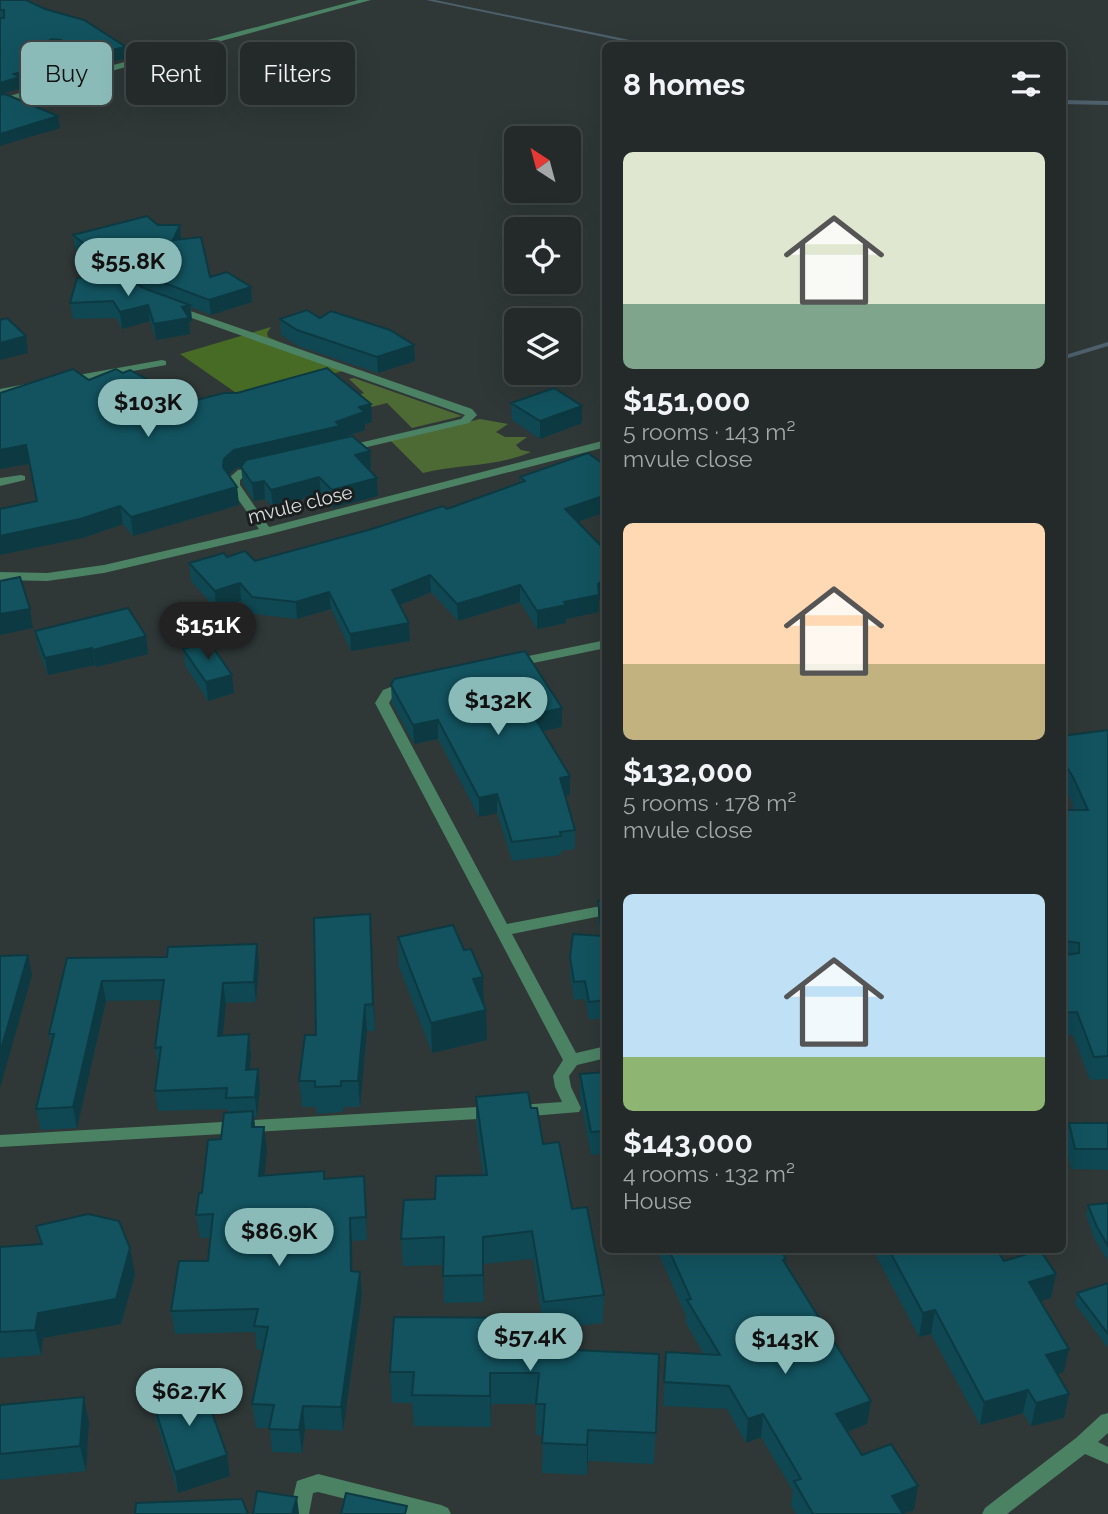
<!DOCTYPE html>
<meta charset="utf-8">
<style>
body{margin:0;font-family:Raleway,sans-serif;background:#2f3635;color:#f1f3f6;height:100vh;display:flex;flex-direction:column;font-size:26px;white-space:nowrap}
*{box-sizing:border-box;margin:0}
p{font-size:23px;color:#a3a7a8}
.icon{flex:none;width:38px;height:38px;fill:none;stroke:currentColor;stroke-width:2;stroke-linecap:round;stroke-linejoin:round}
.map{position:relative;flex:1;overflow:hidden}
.details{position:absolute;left:602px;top:42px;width:464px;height:1211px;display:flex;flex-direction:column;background:#232a29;border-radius:10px;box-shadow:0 7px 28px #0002,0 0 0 2px #404646}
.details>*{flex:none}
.hud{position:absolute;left:21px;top:42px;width:476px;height:63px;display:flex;gap:14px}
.needle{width:46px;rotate:324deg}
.controls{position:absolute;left:504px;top:126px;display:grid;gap:14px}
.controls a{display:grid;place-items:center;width:77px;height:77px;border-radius:10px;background:#232a29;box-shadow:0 7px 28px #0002,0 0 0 2px #404646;font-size:35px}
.price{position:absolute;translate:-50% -60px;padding:0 16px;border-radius:24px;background:#8bbbb9;color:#111;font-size:23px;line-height:46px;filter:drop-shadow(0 2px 4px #0008)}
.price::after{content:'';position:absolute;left:50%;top:42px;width:21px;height:16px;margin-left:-10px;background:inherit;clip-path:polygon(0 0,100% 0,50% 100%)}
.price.on{background:#222;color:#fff}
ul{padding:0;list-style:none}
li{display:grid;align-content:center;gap:14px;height:371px;padding:0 21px}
li span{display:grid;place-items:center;height:217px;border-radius:10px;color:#555}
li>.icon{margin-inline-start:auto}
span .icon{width:126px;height:126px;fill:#fffc;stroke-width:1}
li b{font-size:30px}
h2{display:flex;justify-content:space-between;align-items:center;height:84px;padding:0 21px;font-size:30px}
.pill{padding:0 24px;border-radius:10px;background:#232a29;box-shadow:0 7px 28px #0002,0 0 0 2px #404646;font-size:24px;line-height:63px}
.pill.on{background:#8bbbb9;color:#111}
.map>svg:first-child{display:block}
.green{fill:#4d6a35}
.forest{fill:#476b25}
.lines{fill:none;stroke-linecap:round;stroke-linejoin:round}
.stream{fill:#4d606b;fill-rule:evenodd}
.minor{fill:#4b8264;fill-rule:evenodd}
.wall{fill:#0f4752;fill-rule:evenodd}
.shaded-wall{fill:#0d3a42}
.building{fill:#12535f;stroke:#0d3a42;stroke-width:2;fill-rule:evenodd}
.labels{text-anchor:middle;stroke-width:6;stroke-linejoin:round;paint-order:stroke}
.street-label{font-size:19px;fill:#dbe0df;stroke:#1b1e1e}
</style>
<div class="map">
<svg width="1108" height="1514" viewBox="0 0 1108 1514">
<rect width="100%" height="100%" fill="#2f3837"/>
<!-- green -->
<path class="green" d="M354,378L462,416L412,428L387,403L359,410L344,401L364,393L349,379Z
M480,419L508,424L496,432L505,437H527L516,445L521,450L531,452C496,467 460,464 423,473L391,441Z"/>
<!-- forest -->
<path class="forest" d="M271,327L267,333L268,337L346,370L245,399L180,354Z"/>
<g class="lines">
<!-- stream -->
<path class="stream" d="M426,0H435L659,46H647Z
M1062,100L1108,101V105L1062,104Z
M1108,342V346L1062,360V356Z"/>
<!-- minor -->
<path class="minor" d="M358,0H371L75,81L0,105V99L64,79L30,65L55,52L62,54L41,65L72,76Z
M173,305L472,409L477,415L469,423L346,452L342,451V447L461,419L465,415L169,310V306Z
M162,360L166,361V365L67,383L62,380L67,377Z
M26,384L30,385V389L0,395V389Z
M606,440V447L270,534L104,573L47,581L0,580V572L47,573L104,565L259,529L228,485L230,477L238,470L258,466L264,469L262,471L246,475L240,480V485L269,527Z
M21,475L25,476V480L0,486V478Z
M606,597V614L600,610V601Z
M606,640V648L514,667L507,663L514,659Z
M409,680L416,684L414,687L393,696L389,703L507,924L606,905V915L512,934L576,1053L606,1046V1058L577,1065L569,1076L571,1087L581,1108L579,1112L519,1117L513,1115L511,1111L513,1107L519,1105L562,1102L555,1087L553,1076L563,1060L375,703L383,690Z
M495,1106L501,1108L503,1112L501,1116L495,1118L0,1147V1135Z
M1108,1413V1433L1098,1442L1108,1447V1464L1085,1454L1007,1514H982L985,1508L1076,1438L1101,1415Z
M318,1474L441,1505L448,1508L451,1514H406L318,1492L313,1493L309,1514H289L297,1481Z"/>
</g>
<!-- wall -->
<path class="wall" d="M0,0L126,47L128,58L67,71L48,65L46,54L36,60L50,76L21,84L22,88L0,94Z
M158,225H180L181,239L210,277L251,287L252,302L211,315L191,307L192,321L189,322L190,334L156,340L150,321L122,329L116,318L73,319L70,303L110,277L75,249L73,235ZM140,262H145L138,273L139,286L128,280Z
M320,318L414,345L415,361L378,373L298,346L281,335L280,319Z
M123,373L189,402L371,404L372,422L365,424V430L346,437L370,451L371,468L368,469L378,496L333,508L321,494L273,507L265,499L254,501L243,484L241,467L236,468L229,475L237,487L239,505L133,536L123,524L83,538L36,501L29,464L4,468L89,380Z
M511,403L582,406V423L540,439L512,420Z
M520,477L606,512L578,522L599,600V612L566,619V623L537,629L520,602L458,621L431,592L400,605L409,623L410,641L351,651L331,609L297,619L254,614L241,601L216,609L191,581L189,563L227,557L255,561L447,509L520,483Z
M35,631L146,636L148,654L96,667L95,665L48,675L38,649Z
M183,649L234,693L208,701L186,667Z
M391,685L562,708V727L543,731L570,776V795L565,796L575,830V849L561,851V855L512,861L497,813L479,817L438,739L414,744L392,703Z
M1108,730V1079L1090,1080L1073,1035L1062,1036V810H1074L1070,798L1062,787V736Z
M606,899V1018L589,1020L585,999L574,1000L570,975V957L600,935L598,919V901Z
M370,914L375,1031H367L360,1107H343V1112L317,1114L316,1107H302L299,1081L316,1035Z
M398,937L464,950L483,977L484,1005L487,1040L432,1053L399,967Z
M257,944L259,964L256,1002L226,1003L223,1035L249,1034L251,1055L250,1069H258L260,1089L257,1117H254L255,1127L267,1150L264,1175L324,1179L364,1176L367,1240L352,1241V1271L360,1272L362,1295L343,1431L305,1429L302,1453L272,1452L270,1428H256L252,1404L263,1350H257L255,1332L175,1334L171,1311L208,1261L210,1238H200L196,1215L202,1193L221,1139L228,1113L227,1109L158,1111L155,1091L158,1066L155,1048L161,1000L106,1001L77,1128L41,1130L36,1109L51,1045L49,1034L67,958L167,957Z
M606,1072V1154L591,1155L580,1097V1074Z
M476,1097L531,1108L543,1144L572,1209L604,1295L603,1323L544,1330L533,1259L484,1264V1302L444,1303L443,1265L403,1266L401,1239L435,1199L483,1175L476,1125Z
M1069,1123H1108V1170L1071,1169L1065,1143Z
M1108,1203V1261L1094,1238L1086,1215L1088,1205Z
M36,1226L135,1274L121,1324L43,1338L41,1355L0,1358V1247L40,1244Z
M657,1250H781L785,1265L871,1401L867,1424L848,1432L862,1455L914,1510L903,1514H796L791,1505L793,1491L761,1437L746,1443L727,1409L663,1406L666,1352L704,1355L686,1323V1316Z
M873,1250H997L1004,1261L1056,1274L1051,1298L1040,1301L1064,1372L1057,1374L1069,1394L1064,1418L1031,1426L1023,1413L980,1425L931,1334L919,1337Z
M1108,1283V1348L1075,1304L1077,1293Z
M531,1318L532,1348L659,1354L654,1464L588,1461L587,1475L542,1473L543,1435H536V1404H491V1427L414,1426L412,1403H392L390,1372Z
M152,1399L230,1476L178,1493L156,1420Z
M0,1405L89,1422L86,1471L0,1480Z"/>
<!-- shaded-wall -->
<path class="shaded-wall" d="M52,39L54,50L28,64L26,53Z
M126,47L128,58L67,71L65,60Z
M48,65L50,76L21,84L22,88L0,94V83L14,74Z
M58,116L60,128L0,146V134Z
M180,225L181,239L173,240Z
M138,247L140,262L123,288L121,273Z
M251,287L252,302L211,315L209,300Z
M148,305L150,321L122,329L120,312Z
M190,305L192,321L189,322L190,334L156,340L154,324L182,307Z
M26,336L28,353L0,360V343Z
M414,345L415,361L378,373L377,357Z
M371,404L372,422L365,424V430L341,438L342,444L236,468L226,477L223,467L224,459L234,450L336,422L359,407Z
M582,406V423L540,439V421Z
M26,445L29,464L0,469V450Z
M370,451L371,468L356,473L355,455Z
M319,477L321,494L273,507L271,490Z
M377,478L378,496L333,508L332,490Z
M264,481L265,499L254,501L252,483Z
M237,487L239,505L133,536L131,517Z
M606,495V512L565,526V509Z
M120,506L123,524L83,538L0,555V536Z
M430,575L431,592L393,608L392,590Z
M606,578V595L599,600V612L566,619V623L537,629V611L598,584Z
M240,583L241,601L216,609L215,591Z
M520,585V602L458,621L457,604Z
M329,592L331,609L297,619L296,602Z
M30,609L33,628L0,635V614Z
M409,623L410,641L351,651L350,634Z
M146,636L148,654L96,667L93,650Z
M92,648L95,665L48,675L45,658Z
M232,675L234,693L208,701L206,682Z
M562,708V727L533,733V715Z
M438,720V739L414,744L413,725Z
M570,776V795L560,797V778Z
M497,794V813L479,817V798Z
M370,914L372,940L375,1031L373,1004Z
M257,944L259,964L256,1002L254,982Z
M28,955L32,975L0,1088V1053Z
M483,977L484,1007L473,979Z
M102,981L106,1001L77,1128L73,1107Z
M223,983L226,1003L221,1056L218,1036Z
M365,1005L367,1031L360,1107L358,1081Z
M486,1010L487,1040L432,1053L431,1023Z
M249,1034L251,1055L248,1090L246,1070Z
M258,1069L260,1089L257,1117L255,1097Z
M253,1111L256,1134L252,1127Z
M264,1127L267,1150L262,1199L259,1176Z
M364,1176L366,1200L367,1240L366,1217Z
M350,1218L352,1241L353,1295L351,1271Z
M483,1237L484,1264V1302L483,1275Z
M130,1248L135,1274L121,1324L43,1338L41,1355L35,1330L38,1313Z
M360,1272L362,1295L343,1431L341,1407Z
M1056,1274L1051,1298L1025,1306L1029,1282Z
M935,1310L931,1334L919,1337L923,1313Z
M1069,1349L1064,1372L1041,1378L1046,1355Z
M490,1373L491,1404V1427L490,1396Z
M1028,1390L1023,1413L980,1425L984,1402Z
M1069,1394L1064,1418L1031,1426L1036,1403Z
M84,1397L89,1422L86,1471L80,1446Z
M871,1401L867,1424L834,1437L836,1414Z
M303,1406L305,1429L302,1453L299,1430Z
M763,1414L761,1437L746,1443L748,1419Z
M588,1430V1461L587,1475V1445Z
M227,1455L230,1476L178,1493L175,1472Z
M918,1486L914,1510L903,1514L892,1496Z
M297,1497L299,1514H292Z"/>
<!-- building -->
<path class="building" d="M0,0H26L45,9L84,20L126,47L65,60L46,53L63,44L61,40L52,39L26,53L27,56L48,65L14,74L20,77L0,83V18H4V10H0Z
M5,94L58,116L0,134V95Z
M147,216L158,225H180L173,240L201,237L210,277L227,272L251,287L209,300L138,273L151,252L149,248L138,247L121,273L73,235Z
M123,277L146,289L190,305L182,307L189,318L154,324L148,305L120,312L113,301L70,303L77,278Z
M307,310L320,318L331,311L390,330L414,345L377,357L297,330L280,319Z
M7,318L26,336L0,343V320Z
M327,368L371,404L359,407L364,412L336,422L340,426L234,450L224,459L223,467L237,487L131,517L120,506L80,519L0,536V509L37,501L26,445L0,450V393L73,369L89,380L116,369L123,373L130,370L189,402L224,393H237Z
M554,388L582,406L540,421L511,403Z
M352,436L370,451L355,455L377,478L332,490L319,477L271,490L264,481L252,483L241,467L246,460Z
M588,453L602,463L606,462V495L565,509L606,551V578L598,584L599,595L564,602L566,605L537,611L520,585L457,604L430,575L392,590L409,623L350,634L329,592L296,602L252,597L240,583L215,591L189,563L224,553L227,557L245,551L255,561L372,529L443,506L447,509L525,481L520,477Z
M20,577L30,609L0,614V581Z
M128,608L146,636L93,650L92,648L45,658L35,631Z
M209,642L232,675L206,682L183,649Z
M525,651L562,708L533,715L570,776L560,778L575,830L560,832L561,836L512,842L497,794L479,798L438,720L413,725L391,685L394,679Z
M1108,730V1056L1094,1057L1077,1012L1062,1013V810H1088L1073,777L1062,760V736ZM1064,941L1079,943V953L1064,955Z
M606,899V1000L589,1002L585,981L574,982L570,957L573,934L602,936L598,901Z
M370,914L373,1004L365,1005L358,1081H341V1086L315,1087V1081H299L305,1035H316L314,918Z
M453,925L464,950L471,949L483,977L473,979L486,1010L431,1023L398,937Z
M257,944L254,982L223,983L218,1036L249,1034L246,1070L258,1069L255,1097L226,1098L227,1088L155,1091L161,1047L155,1048L164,980L102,981L73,1107L36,1109L54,1034H49L67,958L167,957L168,947Z
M28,955L0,1053V956Z
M606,1072V1131L591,1132L580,1074Z
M528,1092L531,1108H537L543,1144L559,1142L572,1209L587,1207L604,1295L544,1302L532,1231L483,1237V1275L443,1276L444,1237L401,1239L404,1200L435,1199L436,1176L487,1175L476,1097Z
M253,1111L252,1127H264L259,1176L324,1171V1179L364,1176L366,1217L350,1218L351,1271L360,1272L341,1407L303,1406L299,1430L269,1429L274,1405L252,1404L268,1327L254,1326L258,1309L171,1311L179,1261H208L213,1214L196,1215L199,1193H202L208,1140L221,1139L224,1113Z
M1069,1123H1108V1149H1075Z
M1108,1203V1246L1097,1227L1088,1205Z
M88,1214L119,1221L130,1248L116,1299L38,1313L35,1330L0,1332V1247L42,1244L36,1226Z
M669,1250H781L786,1259L783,1260L871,1401L836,1414L862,1455L891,1444L918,1486L892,1496L903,1514H813L794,1481L801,1479L763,1414L748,1419L729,1386L664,1382L666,1352L720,1355L687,1300L691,1299Z
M889,1250H997L1004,1261L1040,1250L1056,1274L1029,1282L1069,1349L1046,1355L1069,1394L1036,1403L1028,1390L984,1402L935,1310L923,1313Z
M1108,1283V1334L1077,1293Z
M394,1317L531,1318V1348L659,1354L656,1433L588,1430L587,1445L542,1443L545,1404H536L539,1373H490V1396L412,1395L414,1372H390Z
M202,1384L227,1455L175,1472L152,1399Z
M84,1397L80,1446L0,1454V1405Z
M257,1491L297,1497L292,1514H253Z
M346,1493L407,1506L405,1514H341Z
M242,1499L248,1514H135L136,1503Z"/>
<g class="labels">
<!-- street labels -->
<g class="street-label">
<text transform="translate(300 504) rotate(-14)" y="7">mvule close</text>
</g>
</g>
</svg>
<div class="controls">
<a><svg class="needle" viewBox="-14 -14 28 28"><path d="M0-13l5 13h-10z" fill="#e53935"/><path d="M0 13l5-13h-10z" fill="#a3a7a8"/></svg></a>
<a><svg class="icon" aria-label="locate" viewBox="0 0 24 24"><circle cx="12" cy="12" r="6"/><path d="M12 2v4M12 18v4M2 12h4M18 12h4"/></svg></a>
<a><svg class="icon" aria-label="layers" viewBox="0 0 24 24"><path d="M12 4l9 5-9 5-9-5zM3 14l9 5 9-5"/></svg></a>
</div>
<b class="price" style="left:128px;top:298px">$55.8K</b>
<b class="price" style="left:148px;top:439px">$103K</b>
<b class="price on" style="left:208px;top:662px">$151K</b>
<b class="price" style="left:498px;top:737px">$132K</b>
<b class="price" style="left:279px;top:1268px">$86.9K</b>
<b class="price" style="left:530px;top:1373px">$57.4K</b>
<b class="price" style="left:785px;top:1376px">$143K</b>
<b class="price" style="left:189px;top:1428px">$62.7K</b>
<div class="hud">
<a class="pill on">Buy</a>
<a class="pill">Rent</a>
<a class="pill">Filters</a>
</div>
<section class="details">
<h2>8 homes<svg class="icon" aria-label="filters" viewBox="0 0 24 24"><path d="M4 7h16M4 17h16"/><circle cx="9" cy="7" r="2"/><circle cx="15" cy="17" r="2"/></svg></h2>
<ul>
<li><span style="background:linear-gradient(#dfe7d0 70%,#7fa58c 0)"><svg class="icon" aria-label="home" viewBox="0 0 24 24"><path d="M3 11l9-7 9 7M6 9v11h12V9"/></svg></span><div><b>$151,000</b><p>5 rooms · 143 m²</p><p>mvule close</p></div></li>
<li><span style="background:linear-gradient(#ffd9b3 65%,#c2b280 0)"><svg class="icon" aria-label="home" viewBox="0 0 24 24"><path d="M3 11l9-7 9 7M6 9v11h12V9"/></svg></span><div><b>$132,000</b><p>5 rooms · 178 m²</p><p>mvule close</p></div></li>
<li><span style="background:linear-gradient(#bfe0f5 75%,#8fb573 0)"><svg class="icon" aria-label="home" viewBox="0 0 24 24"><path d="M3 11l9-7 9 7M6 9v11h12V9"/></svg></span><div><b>$143,000</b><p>4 rooms · 132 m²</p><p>House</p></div></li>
</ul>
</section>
</div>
